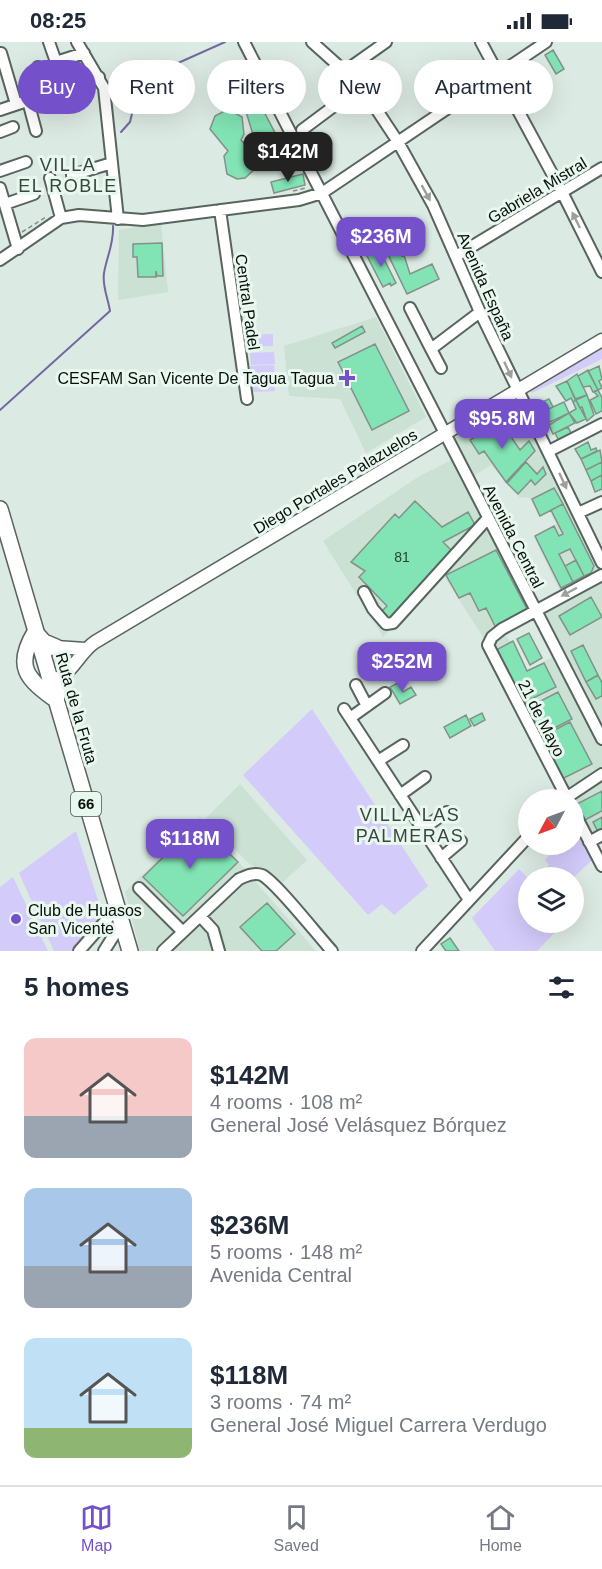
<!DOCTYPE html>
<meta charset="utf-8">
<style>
body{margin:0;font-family:Helvetica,sans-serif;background:#f2f2f3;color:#1f2937;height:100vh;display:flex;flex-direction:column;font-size:22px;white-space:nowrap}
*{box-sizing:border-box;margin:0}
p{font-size:20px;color:#747a83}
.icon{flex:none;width:33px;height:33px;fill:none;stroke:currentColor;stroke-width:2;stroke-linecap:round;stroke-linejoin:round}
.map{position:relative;height:909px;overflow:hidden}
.details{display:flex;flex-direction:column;background:#fff;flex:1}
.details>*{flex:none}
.hud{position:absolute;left:18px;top:18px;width:567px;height:54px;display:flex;gap:12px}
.needle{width:39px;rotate:229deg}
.buttons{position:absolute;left:518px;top:747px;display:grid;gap:12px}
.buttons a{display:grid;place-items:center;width:66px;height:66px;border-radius:50%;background:#fff;box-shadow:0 6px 24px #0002;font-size:30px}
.price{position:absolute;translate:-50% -51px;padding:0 14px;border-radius:12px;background:#7451ca;color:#fff;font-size:20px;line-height:39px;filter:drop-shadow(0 2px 3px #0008)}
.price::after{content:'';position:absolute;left:50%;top:36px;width:18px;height:14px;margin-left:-9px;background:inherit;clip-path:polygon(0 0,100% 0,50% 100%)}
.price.on{background:#222;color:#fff}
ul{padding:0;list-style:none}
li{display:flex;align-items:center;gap:18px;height:150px;padding:0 24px}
li span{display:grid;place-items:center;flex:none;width:168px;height:120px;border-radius:12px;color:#555}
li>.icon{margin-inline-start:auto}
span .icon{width:72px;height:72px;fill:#fffc;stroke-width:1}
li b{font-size:26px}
h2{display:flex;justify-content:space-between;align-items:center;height:72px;padding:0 24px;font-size:26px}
.chip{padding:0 21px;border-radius:27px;background:#fff;box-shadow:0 6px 24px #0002;font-size:21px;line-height:54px}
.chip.on{background:#7451ca;color:#fff}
.status{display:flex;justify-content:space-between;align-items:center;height:42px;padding:0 30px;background:#fff;direction:ltr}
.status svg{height:16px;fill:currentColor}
.dock{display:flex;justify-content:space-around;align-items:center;height:84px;border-top:2px solid #e0e1e3;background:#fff;font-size:16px;color:#747a83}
.dock a{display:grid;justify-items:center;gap:3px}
.dock .on{color:#7451ca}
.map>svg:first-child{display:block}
.built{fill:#cae1d4}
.green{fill:#d3cbfa}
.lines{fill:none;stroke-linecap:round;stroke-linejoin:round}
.stream{stroke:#72689f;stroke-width:2}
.building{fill:#82e4b4;stroke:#839189;stroke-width:1.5}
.minor-casing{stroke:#57655d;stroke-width:14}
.major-casing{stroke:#57655d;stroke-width:15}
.highway-casing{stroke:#57655d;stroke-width:18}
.path{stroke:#828d87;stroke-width:1.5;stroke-dasharray:4.5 3;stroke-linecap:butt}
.minor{stroke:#fff;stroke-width:10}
.major{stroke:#fff;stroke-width:12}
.highway{stroke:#fff;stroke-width:15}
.oneway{fill:#9d9f9d}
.poi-dot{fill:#7451ca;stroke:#e8f8ef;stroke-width:2}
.labels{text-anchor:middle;stroke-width:6;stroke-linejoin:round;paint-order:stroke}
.number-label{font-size:14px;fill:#274435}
.shield{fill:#e8f8ef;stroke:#4c544f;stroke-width:1.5}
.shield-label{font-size:15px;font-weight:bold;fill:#090e0b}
.street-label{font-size:16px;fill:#090e0b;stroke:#e8f8ef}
.poi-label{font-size:16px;fill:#090e0b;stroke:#e8f8ef;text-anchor:end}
.neighbourhood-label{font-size:18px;letter-spacing:1.5px;fill:#39453e;stroke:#e8f8ef}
</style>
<div class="status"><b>08:25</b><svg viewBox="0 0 49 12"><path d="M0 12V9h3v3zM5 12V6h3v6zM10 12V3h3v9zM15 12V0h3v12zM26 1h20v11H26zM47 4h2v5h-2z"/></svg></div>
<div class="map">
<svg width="602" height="909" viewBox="0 0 602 909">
<rect width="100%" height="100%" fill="#dbeae2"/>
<!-- built -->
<path class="built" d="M161,181L168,250L118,258L119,188Z
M376,275L426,375L366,411L340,357L289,354L284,304Z
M519,349L597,510L602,508V793L589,800L573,768V758L488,603L444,534L383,595L323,499L418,435L455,416L532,568L501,585L527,628L557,613L535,568L563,555L534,495L557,482L550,470L539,475L530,456L519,455L491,423L468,437L445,393Z
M240,742L307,818L281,842L247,820L206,776Z
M200,775L261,846L316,909H140L125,850Z"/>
<!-- green -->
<path class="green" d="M273,292V304L249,305V293Z
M602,305V317L532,351L530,348Z
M274,310L275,322L251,323L250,311Z
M274,323L275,336L251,337L250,324Z
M274,337L275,349L252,350L251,337Z
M312,667L428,844L394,873L382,862L368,873L243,733Z
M573,777L592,818L573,836H537L549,823L545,818L559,803L573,802Z
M76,789L102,871L71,909H54L19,831Z
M519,827L528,836V880L564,881L537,909H495L472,876Z
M13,835L48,909H0V845Z"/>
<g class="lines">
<!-- stream -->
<path class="stream" d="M121,90L130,80L140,38L225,0
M0,368L110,269C108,256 102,244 104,231C107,214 114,201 113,184"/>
</g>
<!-- building -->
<path class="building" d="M553,8L564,27L556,32L545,13Z
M252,47L283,106L264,115L254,96L241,53Z
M228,67L242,75L244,92L241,98L253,111L256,119L255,127L245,136L237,137L227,132L224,114L228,109L210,87L215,74Z
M303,132L305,143L274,151L271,140Z
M414,186L421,201L400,211L402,214L404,213L410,232L432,222L439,237L407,252L382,200Z
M162,201L163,234H157L156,229V235H138L137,215H133V202Z
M378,205L396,241L391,244L390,241L383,245L366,212Z
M362,284L365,290L335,306L332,301Z
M375,302L409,369L372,388L338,320Z
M599,324L602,337L599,339L602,346L598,348L588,329Z
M588,328L598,348L593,350L590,344L583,345L578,334Z
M577,332L587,353L575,357L567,339Z
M567,339L576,358L573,360L571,356L566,359L556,344Z
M598,348L602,356V369L596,372L590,358L598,354L594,350Z
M587,353L594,373L587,379L582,365L580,366L576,358Z
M549,357L553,365L544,369L540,361Z
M576,358L586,377L577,381L569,371L576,367L573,360Z
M564,360L569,371L548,381L544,369Z
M569,371L575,381L553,392L549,383Z
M501,380L520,408L529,399L535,409L506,440L484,409L479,412L470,398Z
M568,385L572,393L559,399L555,391Z
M588,400L591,408L596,406L597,409L581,417L575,407Z
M600,408L602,420L586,428L581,417Z
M526,420L537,432L543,425L546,432L535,443L531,438L518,452L507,441Z
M602,420V433L591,439L586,428Z
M602,433V447L595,450L591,439Z
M554,446L563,462L540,474L532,457Z
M415,459L442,485L468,470L474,481L473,484L443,500L453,510L389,578L381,570L387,564L359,535L365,529L351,520L395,472L399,476Z
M563,462L594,524L591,531L584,534L570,507L559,512L573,540L561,546L535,494L554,484L559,494L563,492L551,468Z
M496,508L528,569L496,586L486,566L479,569L470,551L459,556L446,533Z
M576,518L584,534L573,540L565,524Z
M591,555L602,575L570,593L559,574Z
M529,591L542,616L530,623L517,597Z
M513,599L527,629L544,621L556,645L523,661L496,608Z
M583,603L598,633L586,640L571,609Z
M598,633L602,641V654L596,657L586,640Z
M398,641L403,650L411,645L416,653L400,662L390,645Z
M558,650L572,677L541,693L527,666Z
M482,671L485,678L474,684L470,677Z
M466,673L471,684L450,696L444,685Z
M570,680L592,722L562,737L541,695Z
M602,749V769L583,779L575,763Z
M602,775V793L600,794L593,780Z
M198,781L238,820L183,874L143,835Z
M267,861L295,892L276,909H262L240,885Z
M450,896L459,909H446L441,902Z"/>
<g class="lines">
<defs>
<path id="minor" d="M49,0L56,20L84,11
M77,0L104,46L118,177
M244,0L602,697
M312,0L361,44L398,100L433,163L480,270L602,521
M481,0L562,150L602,230
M1,11L16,62
M38,25L47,52
M345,29L386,0
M28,59L36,89
M0,68L99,35
M302,88L361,44
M0,90L13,85
M0,129L26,120
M72,133L112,121
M50,136L61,176
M0,146L18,207
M5,162L34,152
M220,168L247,357
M456,214L602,126
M0,218L61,176L79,173L143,178L299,158L322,151L546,0
M410,266L431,307L480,270
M431,307L441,326
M549,409L602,382
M578,471L602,460
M364,550L373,567L386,582L393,581L488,476
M356,643L367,664
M344,667L469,858
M350,676L385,651
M378,719L403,703
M400,753L425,735
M563,758L602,732
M568,758L488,603L492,595L502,587L602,533
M573,768L602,824
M422,787L447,770
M589,800L602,793
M441,816L461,799
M139,846L183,890
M200,874L213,888L219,909
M79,909L117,866
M104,909L121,882
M163,909L239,837C246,834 254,830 262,833C277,841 318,894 332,909
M422,909L528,795"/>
<path id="major" d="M48,608L56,605L85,607
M57,637C73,630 80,610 95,600L602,298"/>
<path id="highway" d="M0,467L130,909
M35,590C14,625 27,637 56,658
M35,590L44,600L56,605
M56,658L63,634"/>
</defs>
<!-- minor casing -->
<use href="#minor" class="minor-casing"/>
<!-- major casing -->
<use href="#major" class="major-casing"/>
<!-- highway casing -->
<use href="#highway" class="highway-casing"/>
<!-- path -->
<path class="path" d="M293,149L306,146
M22,190L46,175"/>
<!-- minor -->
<use href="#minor" class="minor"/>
<!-- major -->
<use href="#major" class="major"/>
<!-- highway -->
<use href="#highway" class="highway"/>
</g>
<!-- one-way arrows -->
<defs><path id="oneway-solid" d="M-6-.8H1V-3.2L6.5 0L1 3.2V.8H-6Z" transform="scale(1.5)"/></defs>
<g class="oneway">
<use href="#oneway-solid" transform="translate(426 151) rotate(61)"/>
<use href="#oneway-solid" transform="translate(576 178) rotate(-116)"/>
<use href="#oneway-solid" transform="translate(508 328) rotate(65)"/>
<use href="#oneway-solid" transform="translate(563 439) rotate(65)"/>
<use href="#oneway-solid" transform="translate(569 550) rotate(152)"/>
</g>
<!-- markers -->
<g class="poi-dot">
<path d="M344 327h6v6h6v6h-6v6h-6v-6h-6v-6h6z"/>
<circle cx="16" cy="877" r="6"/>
</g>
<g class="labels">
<!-- number labels -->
<g class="number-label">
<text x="402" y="520">81</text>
</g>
<!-- shield labels -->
<rect class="shield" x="71" y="750" width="30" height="24" rx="4.5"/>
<g class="shield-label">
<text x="86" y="767">66</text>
</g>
<!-- street labels -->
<g class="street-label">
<text transform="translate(537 148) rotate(-31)" y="6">Gabriela Mistral</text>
<text transform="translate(486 244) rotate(66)" y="6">Avenida España</text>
<text transform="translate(248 260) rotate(82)" y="6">Central Padel</text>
<text transform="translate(335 439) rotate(-31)" y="6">Diego Portales Palazuelos</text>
<text transform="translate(514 494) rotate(63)" y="6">Avenida Central</text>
<text transform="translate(77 666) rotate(74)" y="6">Ruta de la Fruta</text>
<text transform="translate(542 676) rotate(63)" y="6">21 de Mayo</text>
</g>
<!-- poi labels -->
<g class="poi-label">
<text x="334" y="342">CESFAM San Vicente De Tagua Tagua</text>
<text x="28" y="874" text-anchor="start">Club de Huasos<tspan x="28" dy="18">San Vicente</tspan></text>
</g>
<!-- neighbourhood labels -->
<g class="neighbourhood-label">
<text x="68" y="129">VILLA<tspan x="68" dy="21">EL ROBLE</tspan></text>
<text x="410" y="779">VILLA LAS<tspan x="410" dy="21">PALMERAS</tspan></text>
</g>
</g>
</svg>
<div class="buttons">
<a><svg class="needle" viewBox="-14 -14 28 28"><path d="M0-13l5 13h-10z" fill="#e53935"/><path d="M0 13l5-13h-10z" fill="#747a83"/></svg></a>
<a><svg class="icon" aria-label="layers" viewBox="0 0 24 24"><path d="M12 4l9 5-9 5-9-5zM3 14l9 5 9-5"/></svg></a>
</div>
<b class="price on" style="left:288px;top:141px">$142M</b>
<b class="price" style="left:381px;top:226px">$236M</b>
<b class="price" style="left:502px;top:408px">$95.8M</b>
<b class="price" style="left:402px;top:651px">$252M</b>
<b class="price" style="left:190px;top:828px">$118M</b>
<div class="hud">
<a class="chip on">Buy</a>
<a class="chip">Rent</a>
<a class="chip">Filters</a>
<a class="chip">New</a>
<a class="chip">Apartment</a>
</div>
</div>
<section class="details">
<h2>5 homes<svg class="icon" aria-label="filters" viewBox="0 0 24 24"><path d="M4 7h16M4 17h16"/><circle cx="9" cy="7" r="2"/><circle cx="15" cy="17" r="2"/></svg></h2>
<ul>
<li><span style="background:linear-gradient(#f6c9c9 65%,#9aa5b1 0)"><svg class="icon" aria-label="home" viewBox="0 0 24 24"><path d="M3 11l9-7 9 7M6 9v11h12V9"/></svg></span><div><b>$142M</b><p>4 rooms · 108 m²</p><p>General José Velásquez Bórquez</p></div></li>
<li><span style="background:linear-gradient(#a9c7e8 65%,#9aa5b1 0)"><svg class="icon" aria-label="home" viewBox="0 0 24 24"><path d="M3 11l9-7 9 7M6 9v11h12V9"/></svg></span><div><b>$236M</b><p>5 rooms · 148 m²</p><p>Avenida Central</p></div></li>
<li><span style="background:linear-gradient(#bfe0f5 75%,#8fb573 0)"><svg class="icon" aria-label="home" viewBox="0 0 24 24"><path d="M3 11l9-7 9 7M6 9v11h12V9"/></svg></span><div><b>$118M</b><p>3 rooms · 74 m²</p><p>General José Miguel Carrera Verdugo</p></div></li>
</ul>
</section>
<nav class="dock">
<a class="on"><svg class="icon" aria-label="map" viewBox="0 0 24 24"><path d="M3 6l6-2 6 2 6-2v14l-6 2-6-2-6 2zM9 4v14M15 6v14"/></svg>Map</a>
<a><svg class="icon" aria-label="saved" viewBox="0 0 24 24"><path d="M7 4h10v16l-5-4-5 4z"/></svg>Saved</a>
<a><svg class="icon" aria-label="home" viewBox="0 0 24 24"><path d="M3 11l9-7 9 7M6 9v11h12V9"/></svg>Home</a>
</nav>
